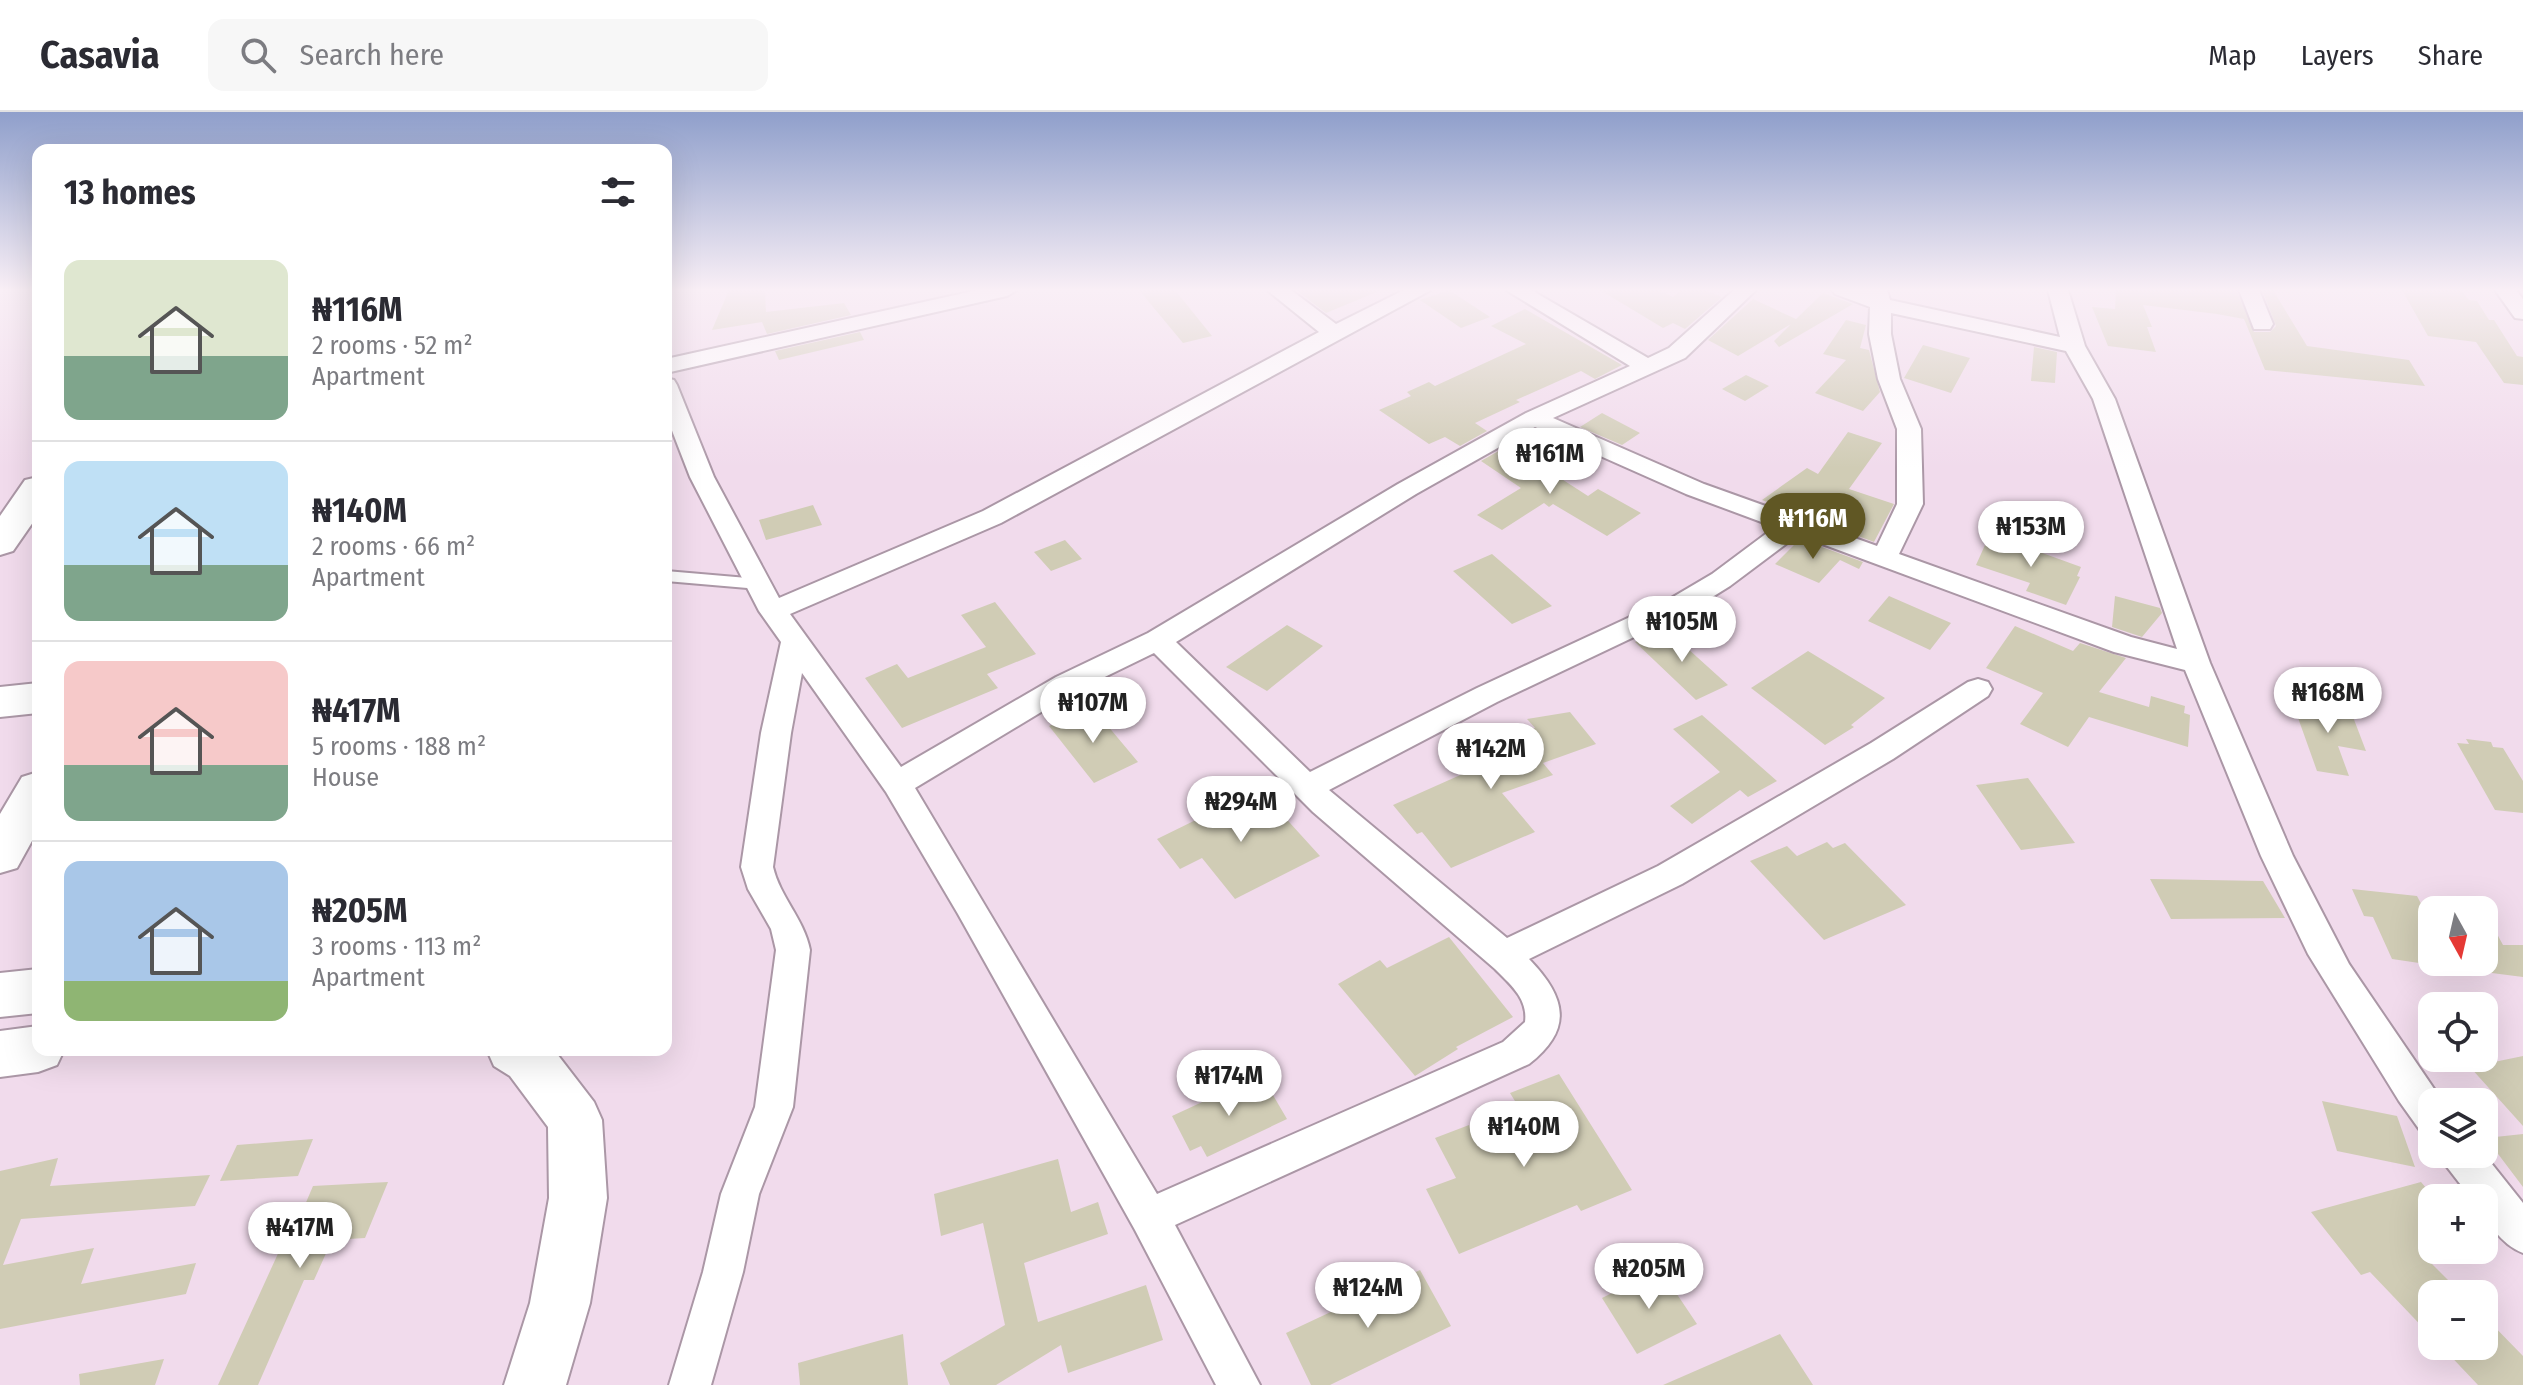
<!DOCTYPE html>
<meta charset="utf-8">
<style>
body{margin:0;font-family:"Fira Sans Condensed",sans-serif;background:#f7f7f7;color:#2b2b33;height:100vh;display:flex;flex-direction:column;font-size:30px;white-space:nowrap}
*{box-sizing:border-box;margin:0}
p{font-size:26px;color:#7c7c81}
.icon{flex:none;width:44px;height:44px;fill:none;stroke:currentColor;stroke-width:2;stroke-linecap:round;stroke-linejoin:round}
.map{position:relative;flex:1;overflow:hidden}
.sheet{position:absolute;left:32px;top:32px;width:640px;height:912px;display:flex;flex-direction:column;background:#fff;border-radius:16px;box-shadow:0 8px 32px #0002}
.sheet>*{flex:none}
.needle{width:52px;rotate:172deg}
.tools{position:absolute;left:2418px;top:784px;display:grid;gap:16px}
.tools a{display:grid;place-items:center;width:80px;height:80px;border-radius:16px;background:#fff;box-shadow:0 8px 32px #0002;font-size:40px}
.price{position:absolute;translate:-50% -68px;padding:0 18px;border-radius:28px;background:#fff;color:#222;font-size:26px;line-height:52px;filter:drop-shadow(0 2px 4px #0008)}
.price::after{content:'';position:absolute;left:50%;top:48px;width:24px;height:18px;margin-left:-12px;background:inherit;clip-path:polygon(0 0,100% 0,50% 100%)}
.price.current{background:#605724;color:#fff}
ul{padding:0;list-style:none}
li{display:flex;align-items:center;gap:24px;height:200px;padding:0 32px}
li+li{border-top:2px solid #e1e1e2}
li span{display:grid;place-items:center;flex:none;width:224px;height:160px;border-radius:16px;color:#555}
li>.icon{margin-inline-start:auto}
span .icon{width:96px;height:96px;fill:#fffc;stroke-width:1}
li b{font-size:34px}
h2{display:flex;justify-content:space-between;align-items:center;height:96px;padding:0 32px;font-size:34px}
header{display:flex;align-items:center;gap:48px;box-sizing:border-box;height:112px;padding:0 40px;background:#fff;border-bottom:2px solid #e1e1e2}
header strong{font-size:38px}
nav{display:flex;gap:44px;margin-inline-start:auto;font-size:28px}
.search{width:560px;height:72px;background:#f7f7f7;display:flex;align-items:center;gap:20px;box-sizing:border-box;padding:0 28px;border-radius:16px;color:#7c7c81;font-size:30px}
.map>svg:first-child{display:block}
.building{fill:#d0ccb5}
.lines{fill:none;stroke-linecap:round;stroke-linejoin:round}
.lane-casing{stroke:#ab97a6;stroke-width:4}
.street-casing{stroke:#ab97a6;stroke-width:4}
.highway-casing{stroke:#ab97a6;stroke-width:4}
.lane{fill:#fff;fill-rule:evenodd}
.street{fill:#fff;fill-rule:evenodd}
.highway{fill:#fff;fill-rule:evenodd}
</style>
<header>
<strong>Casavia</strong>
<div class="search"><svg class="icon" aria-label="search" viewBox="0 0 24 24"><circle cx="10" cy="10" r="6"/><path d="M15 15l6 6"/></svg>Search here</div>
<nav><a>Map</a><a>Layers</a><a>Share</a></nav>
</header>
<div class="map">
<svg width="2523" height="1273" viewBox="0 0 2523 1273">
<rect width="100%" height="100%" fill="#f1dbec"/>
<!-- building -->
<path class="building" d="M729,178H765L766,200L844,191L851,203L767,222L762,210L712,218Z
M1139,178H1175L1212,224L1183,231Z
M1296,178H1379V179L1326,201Z
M1449,178L1490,205L1461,216L1420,188Z
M1600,178H1659L1673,185L1681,178H1705L1722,185L1685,217L1673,211L1663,216Z
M2116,178H2236L2254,220H2270L2276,214L2262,178H2273L2307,234L2409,248L2425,274L2265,258L2244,207L2217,202L2143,193L2152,215H2147L2156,240L2108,234L2092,195L2115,197Z
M2402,178H2461L2469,188L2477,189L2489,208H2494L2517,244L2523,245V273L2504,271L2476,230L2428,224Z
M1823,181L1853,192L1779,235L1774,229L1791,212L1738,244L1708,228L1753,187L1796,207Z
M1525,197L1622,253L1595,267L1581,259L1516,288L1520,290L1475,311L1487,319L1460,334L1445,325L1429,332L1379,298L1411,284L1407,280L1429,270L1435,274L1526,232L1491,214Z
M1846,208L1866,213L1860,236L1869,238L1880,280L1863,299L1815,281L1846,248L1823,242Z
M860,220L864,228L779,248L775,239Z
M1923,233L1970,246L1951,281L1904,266Z
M2034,235L2057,240L2055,271L2031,269Z
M1746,263L1769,274L1745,289L1722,277Z
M1602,301L1640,321L1622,333L1580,315Z
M1848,320L1882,331L1849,377L1894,392L1874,430L1762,388L1807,356L1818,362Z
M1509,333L1588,384L1598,377L1641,401L1607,424L1553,392L1549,395L1544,391L1502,418L1477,403L1521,376L1481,349Z
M813,393L822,413L766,428L759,408Z
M1990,422L2081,455L2077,464L2080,465L2066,493L2026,479L2030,471L1976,453Z
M1800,427L1863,450L1859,457L1840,448L1819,471L1775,452Z
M1065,428L1082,447L1051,459L1034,440Z
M1492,442L1552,494L1512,512L1453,459Z
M1889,484L1951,511L1930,538L1868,509Z
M2115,484L2160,496L2162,501L2142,525L2112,515Z
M995,490L1036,542L987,562L998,576L902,616L865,566L897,552L908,566L986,535L961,503Z
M1287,513L1323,534L1267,579L1226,555Z
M2015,514L2073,539L2080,531L2126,546L2099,580L2149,595L2151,584L2185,594L2184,601L2190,603L2188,635L2089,605L2068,635L2020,612L2043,581L1986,556Z
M1666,517L1728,573L1696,588L1635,530Z
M1808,539L1885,586L1851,613L1854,615L1825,633L1751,576Z
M2292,589L2350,597L2366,639L2338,634L2349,664L2317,659Z
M1092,595L1138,650L1094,671L1049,614Z
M1570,600L1596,632L1543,651L1553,663L1502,681L1535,720L1451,756L1422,720L1417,722L1393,693L1485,652L1474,637L1535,616L1527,607Z
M1702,603L1777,669L1748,685L1740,678L1692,712L1670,694L1720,660L1673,617Z
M2466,627L2491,630L2493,635L2503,636L2523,669V701L2495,698L2457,631L2469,632Z
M2028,666L2075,731L2021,738L1976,673Z
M1259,677L1320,744L1235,787L1202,746L1180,757L1157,727Z
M1827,730L1833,736L1845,731L1906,793L1824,828L1750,749L1787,734L1797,744Z
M2150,767L2263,769L2285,806L2171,807Z
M2352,777L2417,784L2432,813V850H2450L2453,856L2392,847L2373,805L2364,804Z
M2484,798L2503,833H2523V865L2484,860Z
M1449,825L1513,905L1456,935L1458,937L1415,964L1338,872L1380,848L1387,856Z
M2523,944V1014L2470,955Z
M1559,962L1632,1078L1581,1099L1577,1093L1459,1142L1426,1077L1456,1066L1435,1026L1469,1013L1477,1026L1526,1007L1510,981Z
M1252,967L1261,983L1270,978L1287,1007L1207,1045L1201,1034L1190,1039L1172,1004Z
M2322,989L2397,1004L2415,1055L2337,1039Z
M2523,1022V1075L2486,1026Z
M313,1027L298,1064L220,1069L237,1033Z
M58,1046L50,1074L210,1063L195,1094L21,1107L3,1153L94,1136L81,1172L196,1151L186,1182L0,1217V1059Z
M1058,1047L1071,1100L1098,1090L1108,1122L1024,1151L1038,1210L1146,1173L1163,1228L1068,1261L1061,1233L996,1273H950L940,1251L1005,1213L983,1111L941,1124L934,1082Z
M388,1070L365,1126L332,1128L314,1168H304L258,1273H218L281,1135H287L313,1074Z
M2421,1070L2432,1083V1142L2424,1144L2462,1182H2432V1225L2370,1160L2361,1163L2311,1100Z
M1660,1157L1697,1212L1637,1242L1602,1186Z
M1420,1158L1451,1214L1330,1273H1311L1286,1221Z
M2484,1204L2523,1244V1273H2478L2441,1234H2484Z
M903,1222L908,1273H800L798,1251Z
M1780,1222L1813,1273H1663Z
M164,1247L155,1273H80L79,1262Z"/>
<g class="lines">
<defs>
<path id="lane" d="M666,459L759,467L766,472L759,477L666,469Z"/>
<path id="street" d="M978,178H1017L1007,184L666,261V247Z
M1267,178H1291L1336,212L1404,178H1431L1001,411L790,502L901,655L1056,565L1148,521L1398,372L1526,301L1630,254L1506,178H1531L1648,246L1669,236L1734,178H1756L1685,246L1553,306L1704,372L1877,434L1897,392V317L1878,267L1869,222L1870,195L1835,182L1832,178H1887L1890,188L2060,225L2048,178H2068L2085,234L2115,287L2210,551L2293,744L2349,852L2443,990H2432V1022L2419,1017L2399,989L2308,842L2261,744L2185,558L2114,540L1798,423L1730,474L1693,497L1497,590L1329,678L1507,826L1658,754L1871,631L1968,570L1978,567L1988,570L1992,577L1988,584L1893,647L1682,772L1529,847C1566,885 1574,917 1529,952L1175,1113L1260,1273H1216L1135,1118L958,802L886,680L802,561L791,621L773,755C780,785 804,807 810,838L793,995L759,1082L743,1160L711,1273H669L703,1160L721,1082L755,995L776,838L771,817L748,777L741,755L761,621L781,530L759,499L690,365L666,303V266L674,268L677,273L714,365L779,486L983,399L1319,220ZM1891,201L2066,239L2093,287L2177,537L2131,525L1899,442L1923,392L1921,317L1900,267L1891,222ZM1535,315L1686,382L1775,415L1712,462L1673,485L1477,576L1310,660L1176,530L1416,382ZM1154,541L1313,700L1495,857C1511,873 1528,887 1525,910L1503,930L1157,1082L915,676L1076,579Z
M2239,178H2259L2273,212L2270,217H2254Z
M2495,178H2516L2523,187V207L2515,206Z
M2441,1042H2484L2523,1091V1141C2501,1132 2484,1110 2484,1086H2471L2447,1055Z"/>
<path id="highway" d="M38,365V403L13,439L0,443V404L25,368Z
M38,571V601L0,605V575Z
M38,660V718L17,756L0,761V702L22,665Z
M38,857V901L0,905V861Z
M38,914V938H64L57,953L38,960L0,965V919Z
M487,938H554L594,990L602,1008L607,1086L590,1191L566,1273H504L530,1191L549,1086L548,1015L510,964L494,954Z"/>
</defs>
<!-- lane casing -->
<use href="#lane" class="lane-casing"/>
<!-- street casing -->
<use href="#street" class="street-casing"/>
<!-- highway casing -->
<use href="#highway" class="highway-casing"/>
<!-- lane -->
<use href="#lane" class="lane"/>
<!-- street -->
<use href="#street" class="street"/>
<!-- highway -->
<use href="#highway" class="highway"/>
</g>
<!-- sky -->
<linearGradient id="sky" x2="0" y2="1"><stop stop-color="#8f9fcb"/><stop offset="0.5" stop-color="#f9eff6"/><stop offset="1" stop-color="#f9eff6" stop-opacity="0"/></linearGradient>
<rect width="2523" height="356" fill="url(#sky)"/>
</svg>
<div class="tools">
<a><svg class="needle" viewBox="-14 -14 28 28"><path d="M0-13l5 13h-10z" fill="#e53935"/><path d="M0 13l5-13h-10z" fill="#7c7c81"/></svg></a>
<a><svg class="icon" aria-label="locate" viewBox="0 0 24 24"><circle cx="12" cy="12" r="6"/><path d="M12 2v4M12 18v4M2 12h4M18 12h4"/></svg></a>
<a><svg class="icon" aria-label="layers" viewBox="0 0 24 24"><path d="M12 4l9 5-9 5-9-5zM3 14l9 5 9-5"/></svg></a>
<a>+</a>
<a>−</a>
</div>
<b class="price" style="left:1550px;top:384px">₦161M</b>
<b class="price current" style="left:1813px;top:449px">₦116M</b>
<b class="price" style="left:2031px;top:457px">₦153M</b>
<b class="price" style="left:1682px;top:552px">₦105M</b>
<b class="price" style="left:2328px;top:623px">₦168M</b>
<b class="price" style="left:1093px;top:633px">₦107M</b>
<b class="price" style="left:1491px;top:679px">₦142M</b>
<b class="price" style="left:1241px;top:732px">₦294M</b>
<b class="price" style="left:1229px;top:1006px">₦174M</b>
<b class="price" style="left:1524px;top:1057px">₦140M</b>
<b class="price" style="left:300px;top:1158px">₦417M</b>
<b class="price" style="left:1649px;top:1199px">₦205M</b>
<b class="price" style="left:1368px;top:1218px">₦124M</b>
<section class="sheet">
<h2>13 homes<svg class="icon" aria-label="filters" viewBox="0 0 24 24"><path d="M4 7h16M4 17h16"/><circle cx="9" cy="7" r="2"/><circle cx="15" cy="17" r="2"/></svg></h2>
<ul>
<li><span style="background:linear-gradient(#dfe7d0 60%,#7fa58c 0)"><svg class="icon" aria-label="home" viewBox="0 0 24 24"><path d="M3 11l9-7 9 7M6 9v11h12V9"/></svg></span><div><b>₦116M</b><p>2 rooms · 52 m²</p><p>Apartment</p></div></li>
<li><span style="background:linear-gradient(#bfe0f5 65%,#7fa58c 0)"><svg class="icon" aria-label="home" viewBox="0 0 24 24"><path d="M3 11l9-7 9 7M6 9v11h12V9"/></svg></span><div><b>₦140M</b><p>2 rooms · 66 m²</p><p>Apartment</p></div></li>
<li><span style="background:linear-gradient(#f6c9c9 65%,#7fa58c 0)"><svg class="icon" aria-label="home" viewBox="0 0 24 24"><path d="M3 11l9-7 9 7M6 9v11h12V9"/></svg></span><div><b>₦417M</b><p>5 rooms · 188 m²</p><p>House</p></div></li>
<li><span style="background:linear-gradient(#a9c7e8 75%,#8fb573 0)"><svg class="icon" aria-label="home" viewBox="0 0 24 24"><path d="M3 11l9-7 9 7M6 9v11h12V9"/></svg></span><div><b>₦205M</b><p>3 rooms · 113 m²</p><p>Apartment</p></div></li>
</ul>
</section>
</div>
